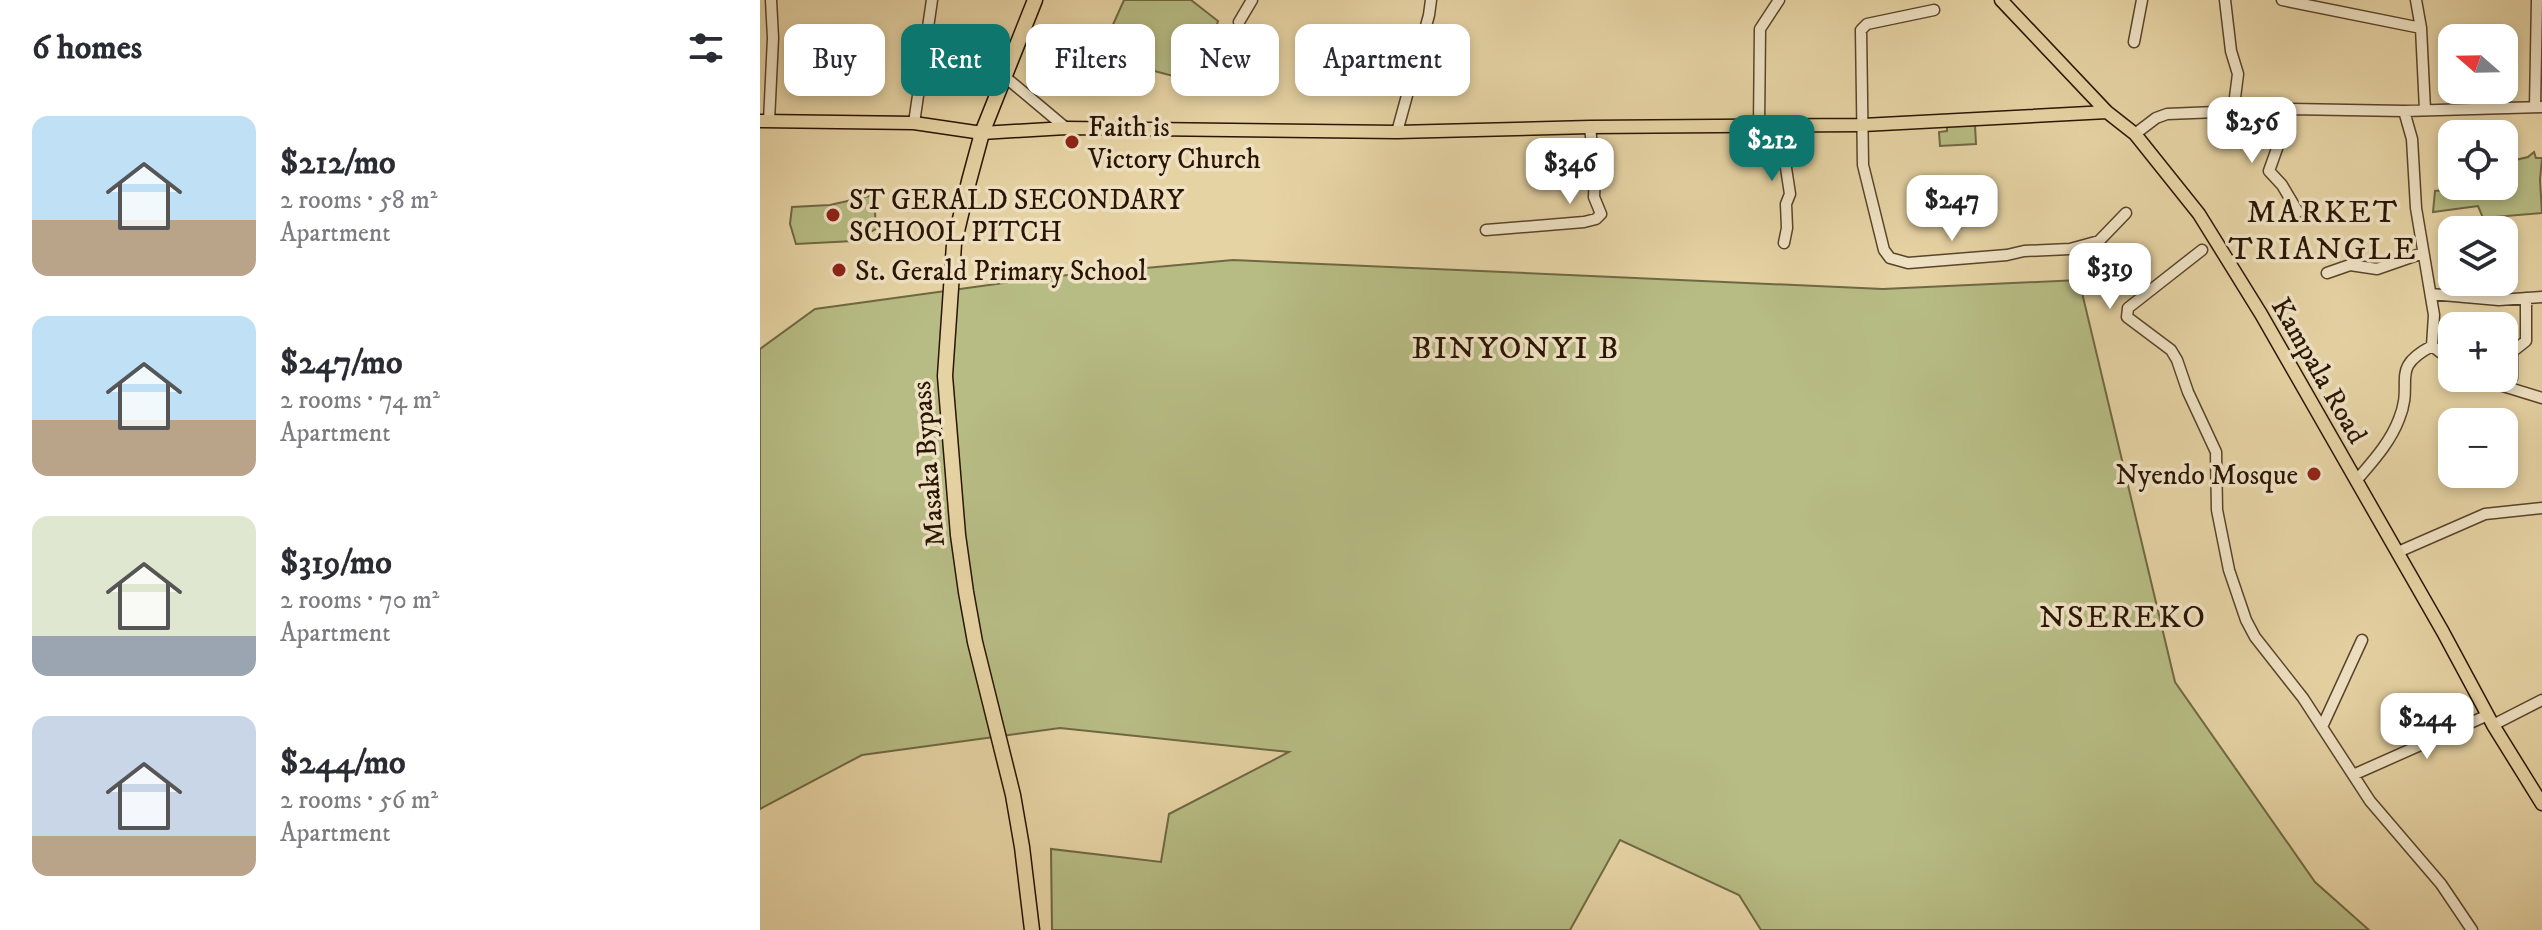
<!DOCTYPE html>
<meta charset="utf-8">
<style>
body{margin:0;font-family:"IM FELL DW Pica",serif;background:#f2f2f3;color:#2b2b33;height:100vh;display:flex;flex-direction:column;font-size:30px;white-space:nowrap}
*{box-sizing:border-box;margin:0}
p{font-size:26px;color:#7c7c81}
.icon{flex:none;width:44px;height:44px;fill:none;stroke:currentColor;stroke-width:2;stroke-linecap:round;stroke-linejoin:round}
.map{position:relative;flex:1;overflow:hidden}
.sheet{display:flex;flex-direction:column;background:#fff;width:760px}
.sheet>*{flex:none}
.banner{position:absolute;left:24px;top:24px;width:760px;height:72px;display:flex;gap:16px}
.needle{width:52px;rotate:290deg}
.fabs{position:absolute;left:1678px;top:24px;display:grid;gap:16px}
.fabs a{display:grid;place-items:center;width:80px;height:80px;border-radius:16px;background:#fff;box-shadow:0 4px 12px #0003;font-size:40px}
.price{position:absolute;translate:-50% -68px;padding:0 18px;border-radius:16px;background:#fff;color:#222;font-size:26px;line-height:52px;filter:drop-shadow(0 2px 4px #0008)}
.price::after{content:'';position:absolute;left:50%;top:48px;width:24px;height:18px;margin-left:-12px;background:inherit;clip-path:polygon(0 0,100% 0,50% 100%)}
.price.on{background:#0f766e;color:#fff}
ul{padding:0;list-style:none}
li{display:flex;align-items:center;gap:24px;height:200px;padding:0 32px}
li span{display:grid;place-items:center;flex:none;width:224px;height:160px;border-radius:16px;color:#555}
li>.icon{margin-inline-start:auto}
span .icon{width:96px;height:96px;fill:#fffc;stroke-width:1}
li b{font-size:34px}
h2{display:flex;justify-content:space-between;align-items:center;height:96px;padding:0 32px;font-size:34px}
.pill{padding:0 28px;border-radius:16px;background:#fff;box-shadow:0 4px 12px #0003;font-size:28px;line-height:72px}
.pill.on{background:#0f766e;color:#fff}
main{display:flex;flex:1;min-height:0}
.map>svg:first-child{display:block}
.green{fill:#b7bc84;stroke:#706843;stroke-width:2}
.lines{fill:none;stroke-linecap:round;stroke-linejoin:round}
.minor-casing{stroke:#59442a;stroke-width:13}
.major-casing{stroke:#2a1402;stroke-width:15}
.highway-casing{stroke:#2a1402;stroke-width:17}
.minor{stroke:#efe2c4;stroke-width:10}
.major{stroke:#e6d3a4;stroke-width:12}
.highway{stroke:#e6d3a4;stroke-width:14}
.poi-dot{fill:#8f2418;stroke:#efe2c4;stroke-width:3}
.labels{text-anchor:middle;stroke-width:7;stroke-linejoin:round;paint-order:stroke}
.poi-label{font-size:28px;fill:#2a1402;stroke:#efe2c4;text-anchor:start}
.street-label{font-size:28px;fill:#2a1402;stroke:#efe2c4}
.quarter-label{font-size:32px;letter-spacing:2px;fill:#2a1402;stroke:#efe2c4}
</style>
<main>
<section class="sheet">
<h2>6 homes<svg class="icon" aria-label="filters" viewBox="0 0 24 24"><path d="M4 7h16M4 17h16"/><circle cx="9" cy="7" r="2"/><circle cx="15" cy="17" r="2"/></svg></h2>
<ul>
<li><span style="background:linear-gradient(#bfe0f5 65%,#b9a48a 0)"><svg class="icon" aria-label="home" viewBox="0 0 24 24"><path d="M3 11l9-7 9 7M6 9v11h12V9"/></svg></span><div><b>$212/mo</b><p>2 rooms · 58 m²</p><p>Apartment</p></div></li>
<li><span style="background:linear-gradient(#bfe0f5 65%,#b9a48a 0)"><svg class="icon" aria-label="home" viewBox="0 0 24 24"><path d="M3 11l9-7 9 7M6 9v11h12V9"/></svg></span><div><b>$247/mo</b><p>2 rooms · 74 m²</p><p>Apartment</p></div></li>
<li><span style="background:linear-gradient(#dfe7d0 75%,#9aa5b1 0)"><svg class="icon" aria-label="home" viewBox="0 0 24 24"><path d="M3 11l9-7 9 7M6 9v11h12V9"/></svg></span><div><b>$319/mo</b><p>2 rooms · 70 m²</p><p>Apartment</p></div></li>
<li><span style="background:linear-gradient(#c9d6e8 75%,#b9a48a 0)"><svg class="icon" aria-label="home" viewBox="0 0 24 24"><path d="M3 11l9-7 9 7M6 9v11h12V9"/></svg></span><div><b>$244/mo</b><p>2 rooms · 56 m²</p><p>Apartment</p></div></li>
</ul>
</section>
<div class="map">
<svg width="1782" height="930" viewBox="0 0 1782 930">
<rect width="100%" height="100%" fill="#e6d3a4"/>
<filter id="stains"><feTurbulence type="fractalNoise" baseFrequency=".0025" numOctaves="4"/><feColorMatrix values="0 0 0 0 .2 0 0 0 0 .09 0 0 0 0 .02 0 0 0 .5 -.17"/></filter>
<radialGradient id="worn" r=".72"><stop offset=".6" stop-color="#630" stop-opacity="0"/><stop offset="1" stop-color="#630" stop-opacity=".3"/></radialGradient>
<!-- green -->
<path class="green" d="M364,0H431L458,21L443,71L417,77L383,68L363,81L347,38Z
M1215,125L1216,144L1180,146L1179,132L1187,131V126Z
M1744,145H1749L1751,161L1768,157L1774,152L1776,158H1782L1780,180L1782,213L1723,218L1718,206L1673,212L1675,191L1703,188L1704,186H1744Z
M114,195L116,229L94,241L36,244L30,224L32,207L70,205Z
M473,260L1123,289L1319,280L1415,682L1555,882L1609,930H1001L979,895L860,840L810,930H292L291,849L401,862L409,814L529,752L300,728L102,755L0,809V349L55,309L287,277Z"/>
<g class="lines">
<defs>
<path id="minor" d="M1465,0L1471,51L1478,74L1473,113
M1522,0L1661,28
M1656,0L1661,28L1665,110
M1174,10L1107,24L1101,30L1103,165L1124,250L1130,258L1148,263L1247,255L1264,251L1310,249L1339,241L1366,213
M479,22L492,0
M1374,42L1382,0
M244,76L306,128
M1775,107L1777,0
M1531,109L1509,171L1522,185L1538,212
M9,121L13,38L11,0
M154,123L172,0
M999,126L1000,29L1019,0
M637,132L669,15L671,0
M1375,134L1396,118L1407,114L1531,109L1644,111L1782,107
M726,230L824,222L836,219L841,214L834,197L835,175L830,127
M1024,243L1027,228L1026,204L1030,194L1026,168L1029,127
M1442,250L1368,308L1367,317L1411,350L1417,360L1428,392L1456,452L1457,510L1469,570L1486,620L1495,637L1543,698L1610,801L1681,884L1712,930
M1567,273L1590,265L1617,269L1663,253
M1671,294L1739,300L1782,297
M1672,346L1692,361
M1717,378L1782,398
M1752,378V352L1766,341V298
M1596,481C1612,462 1630,443 1639,419C1655,381 1628,369 1672,346L1674,315L1656,208L1652,139L1644,111
M1638,552L1725,514L1782,508
M1733,725L1782,700
M1562,727L1602,640
M1593,775L1728,715"/>
<path id="major" d="M1241,0L1347,112L1375,134L1439,214L1501,314L1683,632L1733,725L1782,804
M0,121L154,123L222,133L306,128L637,132L830,127L1103,125L1347,112"/>
<path id="highway" d="M272,930L262,847L253,795L215,642L206,592L198,535L185,376L194,244L209,181L222,133L275,0"/>
</defs>
<!-- minor casing -->
<use href="#minor" class="minor-casing"/>
<!-- major casing -->
<use href="#major" class="major-casing"/>
<!-- highway casing -->
<use href="#highway" class="highway-casing"/>
<!-- minor -->
<use href="#minor" class="minor"/>
<!-- major -->
<use href="#major" class="major"/>
<!-- highway -->
<use href="#highway" class="highway"/>
</g>
<!-- markers -->
<g class="poi-dot">
<circle cx="312" cy="142" r="8"/>
<circle cx="73" cy="215" r="8"/>
<circle cx="79" cy="270" r="8"/>
<circle cx="1554" cy="474" r="8"/>
</g>
<g class="labels">
<!-- poi labels -->
<g class="poi-label">
<text x="328" y="136">Faith is<tspan x="328" dy="32">Victory Church</tspan></text>
<text x="89" y="209">ST GERALD SECONDARY<tspan x="89" dy="32">SCHOOL PITCH</tspan></text>
<text x="95" y="280">St. Gerald Primary School</text>
<text x="1538" y="484" text-anchor="end">Nyendo Mosque</text>
</g>
<!-- street labels -->
<g class="street-label">
<text transform="translate(1560 370) rotate(60)" y="10">Kampala Road</text>
<text transform="translate(167 464) rotate(-95)" y="10">Masaka Bypass</text>
</g>
<!-- quarter labels -->
<g class="quarter-label">
<text x="1563" y="222">MARKET<tspan x="1563" dy="37">TRIANGLE</tspan></text>
<text x="756" y="358">BINYONYI B</text>
<text x="1363" y="627">NSEREKO</text>
</g>
</g>
<rect width="100%" height="100%" filter="url(#stains)"/>
<rect width="100%" height="100%" fill="url(#worn)"/>
</svg>
<div class="fabs">
<a><svg class="needle" viewBox="-14 -14 28 28"><path d="M0-13l5 13h-10z" fill="#e53935"/><path d="M0 13l5-13h-10z" fill="#7c7c81"/></svg></a>
<a><svg class="icon" aria-label="locate" viewBox="0 0 24 24"><circle cx="12" cy="12" r="6"/><path d="M12 2v4M12 18v4M2 12h4M18 12h4"/></svg></a>
<a><svg class="icon" aria-label="layers" viewBox="0 0 24 24"><path d="M12 4l9 5-9 5-9-5zM3 14l9 5 9-5"/></svg></a>
<a>+</a>
<a>−</a>
</div>
<b class="price" style="left:1492px;top:165px">$256</b>
<b class="price on" style="left:1012px;top:183px">$212</b>
<b class="price" style="left:810px;top:206px">$346</b>
<b class="price" style="left:1192px;top:243px">$247</b>
<b class="price" style="left:1350px;top:311px">$319</b>
<b class="price" style="left:1667px;top:761px">$244</b>
<div class="banner">
<a class="pill">Buy</a>
<a class="pill on">Rent</a>
<a class="pill">Filters</a>
<a class="pill">New</a>
<a class="pill">Apartment</a>
</div>
</div>
</main>
